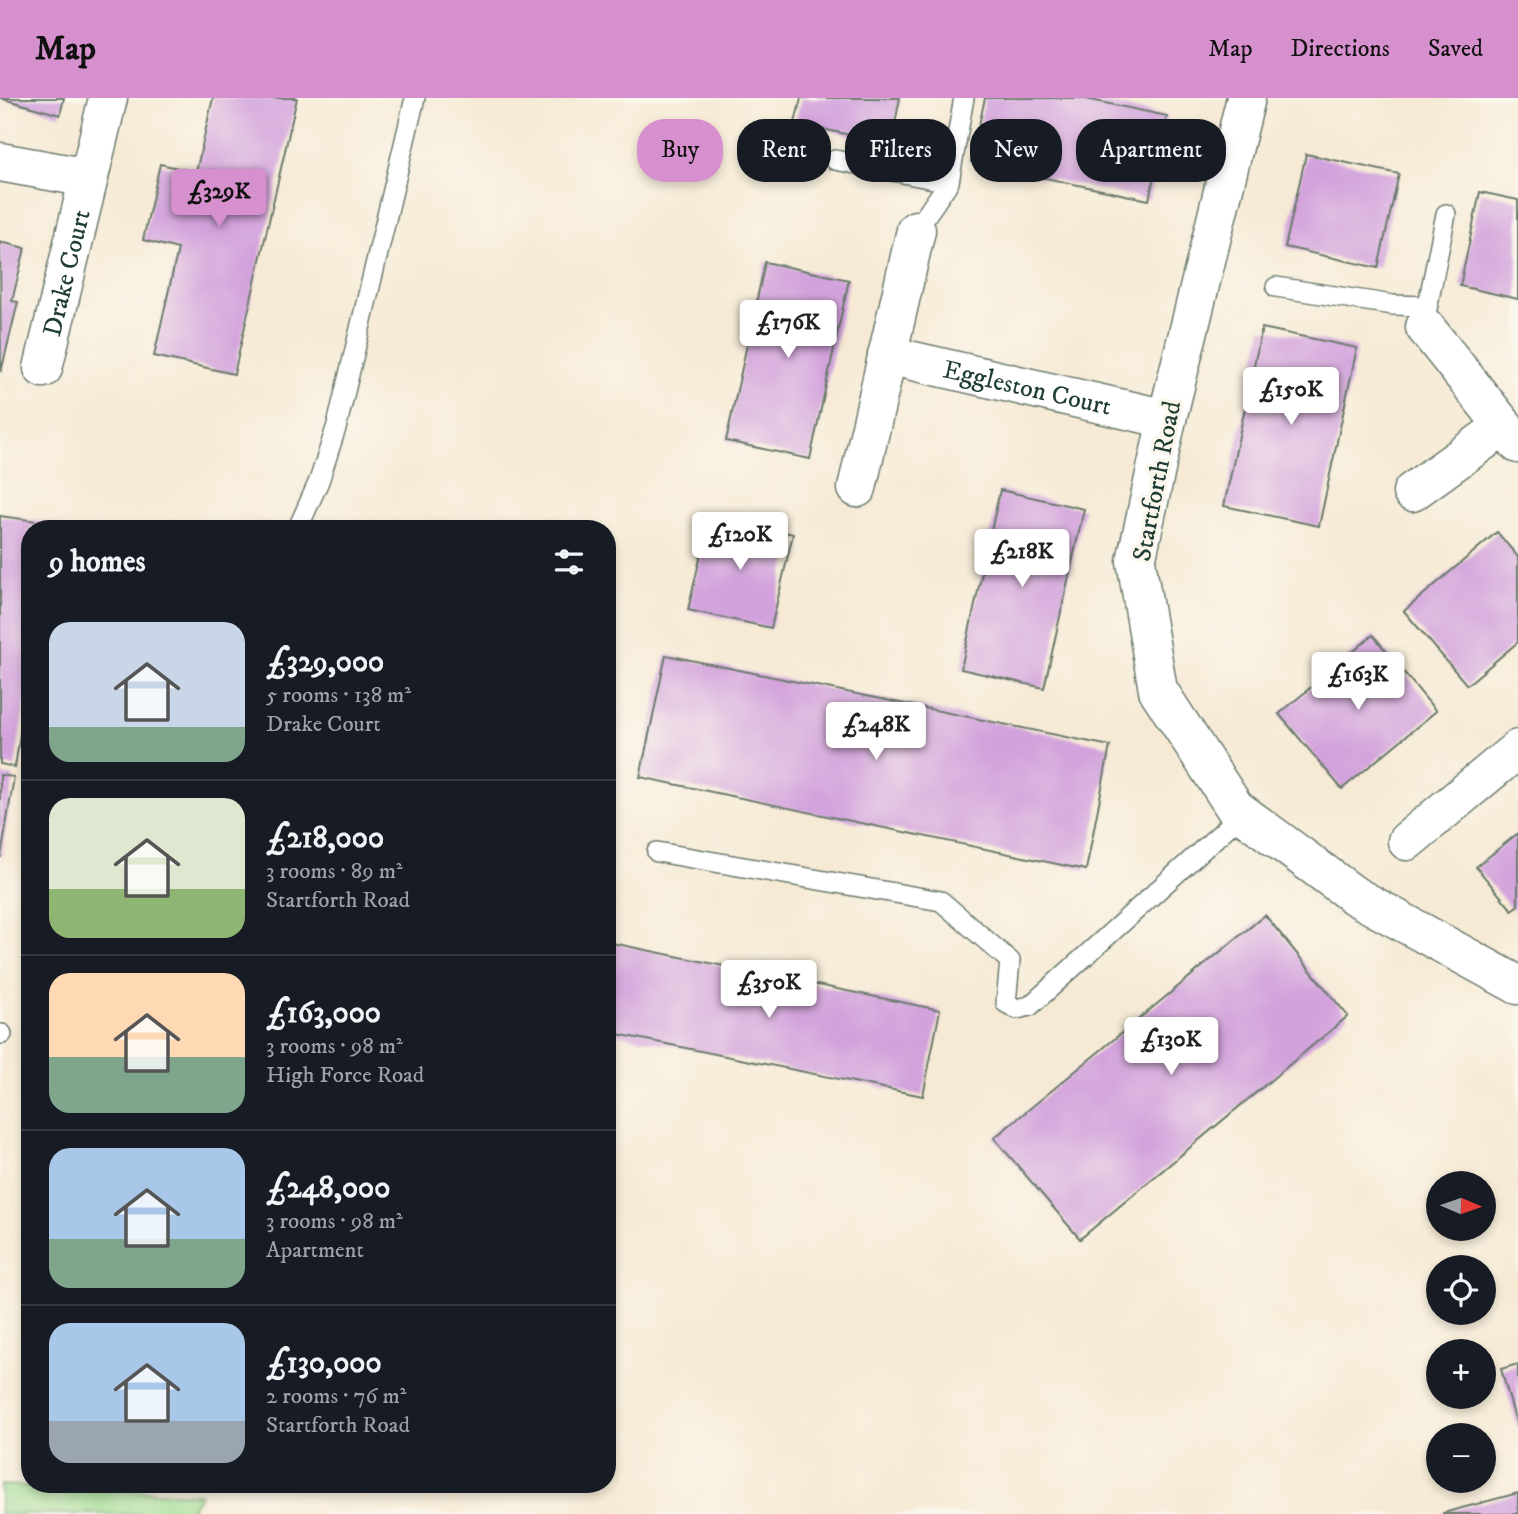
<!DOCTYPE html>
<meta charset="utf-8">
<style>
body{margin:0;font-family:"IM FELL DW Pica",serif;background:#20242c;color:#f1f3f6;height:100vh;display:flex;flex-direction:column;font-size:26px;white-space:nowrap}
*{box-sizing:border-box;margin:0}
p{font-size:23px;color:#9ea1a6}
.icon{flex:none;width:38px;height:38px;fill:none;stroke:currentColor;stroke-width:2;stroke-linecap:round;stroke-linejoin:round}
.map{position:relative;flex:1;overflow:hidden}
.drawer{position:absolute;left:21px;top:422px;width:595px;height:973px;display:flex;flex-direction:column;background:#171b24;border-radius:28px;box-shadow:0 4px 10px #0003}
.drawer>*{flex:none}
.banner{position:absolute;left:637px;top:21px;width:665px;height:63px;display:flex;gap:14px}
.needle{width:46px;rotate:92deg}
.controls{position:absolute;left:1426px;top:1073px;display:grid;gap:14px}
.controls a{display:grid;place-items:center;width:70px;height:70px;border-radius:50%;background:#171b24;box-shadow:0 4px 10px #0003;font-size:35px}
.price{position:absolute;translate:-50% -60px;padding:0 16px;border-radius:7px;background:#fff;color:#222;font-size:23px;line-height:46px;filter:drop-shadow(0 2px 4px #0008)}
.price::after{content:'';position:absolute;left:50%;top:42px;width:21px;height:16px;margin-left:-10px;background:inherit;clip-path:polygon(0 0,100% 0,50% 100%)}
.price.current{background:#d690ce;color:#111}
ul{padding:0;list-style:none}
li{display:flex;align-items:center;gap:21px;height:175px;padding:0 28px}
li+li{border-top:2px solid #363941}
li span{display:grid;place-items:center;flex:none;width:196px;height:140px;border-radius:21px;color:#555}
li>.icon{margin-inline-start:auto}
span .icon{width:84px;height:84px;fill:#fffc;stroke-width:1}
li b{font-size:30px}
h2{display:flex;justify-content:space-between;align-items:center;height:84px;padding:0 28px;font-size:30px}
.tag{padding:0 24px;border-radius:28px;background:#171b24;box-shadow:0 4px 10px #0003;font-size:24px;line-height:63px}
.tag.current{background:#d690ce;color:#111}
header{display:flex;align-items:center;gap:42px;box-sizing:border-box;height:98px;padding:0 35px;background:#d690ce;color:#111}
header strong{font-size:33px}
nav{display:flex;gap:38px;margin-inline-start:auto;font-size:24px}
.map>svg:first-child{display:block}
.green{fill:#9bd98d;stroke:#5d8b60;stroke-width:2}
.building{fill:#d2a2dc}
.lines{fill:none;stroke-linecap:round;stroke-linejoin:round}
.lane-casing{stroke:#6a7a6c;stroke-width:22}
.street-casing{stroke:#6a7a6c;stroke-width:41}
.lane{stroke:#fff;stroke-width:19}
.street{stroke:#fff;stroke-width:38}
.labels{text-anchor:middle;stroke-width:7;stroke-linejoin:round;paint-order:stroke}
.street-label{font-size:26px;fill:#1f3d34;stroke:#fbf7ec}
</style>
<header>
<strong>Map</strong>
<nav><a>Map</a><a>Directions</a><a>Saved</a></nav>
</header>
<div class="map">
<svg width="1518" height="1416" viewBox="0 0 1518 1416">
<rect width="100%" height="100%" fill="#fbf7ec"/>
<filter id="ink" filterUnits="userSpaceOnUse"><feTurbulence type="fractalNoise" baseFrequency=".0143" numOctaves="2"/><feDisplacementMap in="SourceGraphic" scale="14" xChannelSelector="R" yChannelSelector="G"/><feConvolveMatrix kernelMatrix="1 2 1 2 8 2 1 2 1" color-interpolation-filters="sRGB"/></filter>
<filter id="wash" filterUnits="userSpaceOnUse"><feTurbulence type="fractalNoise" baseFrequency=".00686" numOctaves="4" result="noise"/><feDisplacementMap in="SourceGraphic" scale="28" xChannelSelector="R" yChannelSelector="G"/><feGaussianBlur stdDeviation="1.57" result="paint"/><feColorMatrix in="noise" values="0 0 0 0 0 0 0 0 0 0 0 0 0 0 0 0 0 1.4 0 .05"/><feComposite in="paint" operator="in"/></filter>
<g filter="url(#wash)">
<rect width="100%" height="100%" fill="#f6ead5"/>
<!-- green -->
<path class="green" d="M0,1387L201,1396L187,1416H0Z"/>
<g id="blocks">
<!-- building -->
<path class="building" d="M0,0H64L60,17Z
M213,0H297L234,276L154,258L178,151L143,142L160,66L196,74Z
M801,0H900L891,46L795,25Z
M985,0H1081L1167,18L1149,102L971,64Z
M1306,56L1399,76L1378,170L1285,149Z
M1480,94L1518,102V201L1460,188Z
M0,144L25,150L12,203L18,204L1,274Z
M765,164L849,182L810,361L726,343Z
M1262,230L1357,250L1319,428L1224,408Z
M1000,392L1084,411L1044,590L961,571Z
M710,417L793,436L771,530L688,512Z
M0,418L52,425L51,430H30V571L15,669L0,666Z
M1497,434L1518,459V544L1467,587L1404,513Z
M1373,537L1436,613L1342,691L1279,616Z
M666,557L1110,648L1086,772L640,679Z
M0,677L14,679L1,759H0Z
M1518,735V807L1512,812L1476,769Z
M1265,817L1348,918L1080,1141L994,1040Z
M607,844L940,912L923,998L607,934Z
M1518,1266V1328H1517L1501,1271Z
M1518,1395V1416H1443V1415Z"/>
</g>
</g>
<g filter="url(#ink)">
<use href="#blocks" fill-opacity="0" stroke="#6a7a6c" stroke-width="2"/>
<g class="lines">
<defs>
<path id="lane" d="M835,62L949,84
M916,132L949,84L964,0
M1276,189L1393,207L1426,208
M1425,221L1446,116
M298,430L319,383L337,327L415,0
M657,754L941,803L1010,863L1006,905L1017,911L1030,908L1242,716
M0,936H2"/>
<g id="street">
<path d="M1246,0L1167,321L1136,463L1158,592L1235,710L1355,798L1518,887"/>
<path d="M0,64L89,80"/>
<path d="M1425,229L1518,346"/>
<path id="s1" d="M887,257L1167,321"/>
<path id="s2" d="M43,270L108,0"/>
<path d="M857,390L916,132"/>
<path d="M1412,394L1504,328"/>
<path d="M1407,743L1518,651"/>
</g>
</defs>
<!-- lane casing -->
<use href="#lane" class="lane-casing"/>
<!-- street casing -->
<use href="#street" class="street-casing"/>
<!-- lane -->
<use href="#lane" class="lane"/>
<!-- street -->
<use href="#street" class="street"/>
</g>
</g>
<g class="labels">
<!-- street labels -->
<g class="street-label">
<text dy="9" stroke="none"><textPath href="#s2" startOffset="98">Drake Court</textPath></text>
<text dy="9" stroke="none"><textPath href="#s1" startOffset="144">Eggleston Court</textPath></text>
<text transform="translate(1156 383) rotate(-79)" y="9">Startforth Road</text>
</g>
</g>
</svg>
<div class="controls">
<a><svg class="needle" viewBox="-14 -14 28 28"><path d="M0-13l5 13h-10z" fill="#e53935"/><path d="M0 13l5-13h-10z" fill="#9ea1a6"/></svg></a>
<a><svg class="icon" aria-label="locate" viewBox="0 0 24 24"><circle cx="12" cy="12" r="6"/><path d="M12 2v4M12 18v4M2 12h4M18 12h4"/></svg></a>
<a>+</a>
<a>−</a>
</div>
<b class="price current" style="left:219px;top:131px">£329K</b>
<b class="price" style="left:788px;top:262px">£176K</b>
<b class="price" style="left:1291px;top:329px">£150K</b>
<b class="price" style="left:740px;top:474px">£120K</b>
<b class="price" style="left:1022px;top:491px">£218K</b>
<b class="price" style="left:1358px;top:614px">£163K</b>
<b class="price" style="left:876px;top:664px">£248K</b>
<b class="price" style="left:769px;top:922px">£350K</b>
<b class="price" style="left:1171px;top:979px">£130K</b>
<div class="banner">
<a class="tag current">Buy</a>
<a class="tag">Rent</a>
<a class="tag">Filters</a>
<a class="tag">New</a>
<a class="tag">Apartment</a>
</div>
<section class="drawer">
<h2>9 homes<svg class="icon" aria-label="filters" viewBox="0 0 24 24"><path d="M4 7h16M4 17h16"/><circle cx="9" cy="7" r="2"/><circle cx="15" cy="17" r="2"/></svg></h2>
<ul>
<li><span style="background:linear-gradient(#c9d6e8 75%,#7fa58c 0)"><svg class="icon" aria-label="home" viewBox="0 0 24 24"><path d="M3 11l9-7 9 7M6 9v11h12V9"/></svg></span><div><b>£329,000</b><p>5 rooms · 138 m²</p><p>Drake Court</p></div></li>
<li><span style="background:linear-gradient(#dfe7d0 65%,#8fb573 0)"><svg class="icon" aria-label="home" viewBox="0 0 24 24"><path d="M3 11l9-7 9 7M6 9v11h12V9"/></svg></span><div><b>£218,000</b><p>3 rooms · 89 m²</p><p>Startforth Road</p></div></li>
<li><span style="background:linear-gradient(#ffd9b3 60%,#7fa58c 0)"><svg class="icon" aria-label="home" viewBox="0 0 24 24"><path d="M3 11l9-7 9 7M6 9v11h12V9"/></svg></span><div><b>£163,000</b><p>3 rooms · 98 m²</p><p>High Force Road</p></div></li>
<li><span style="background:linear-gradient(#a9c7e8 65%,#7fa58c 0)"><svg class="icon" aria-label="home" viewBox="0 0 24 24"><path d="M3 11l9-7 9 7M6 9v11h12V9"/></svg></span><div><b>£248,000</b><p>3 rooms · 98 m²</p><p>Apartment</p></div></li>
<li><span style="background:linear-gradient(#a9c7e8 70%,#9aa5b1 0)"><svg class="icon" aria-label="home" viewBox="0 0 24 24"><path d="M3 11l9-7 9 7M6 9v11h12V9"/></svg></span><div><b>£130,000</b><p>2 rooms · 76 m²</p><p>Startforth Road</p></div></li>
</ul>
</section>
</div>
